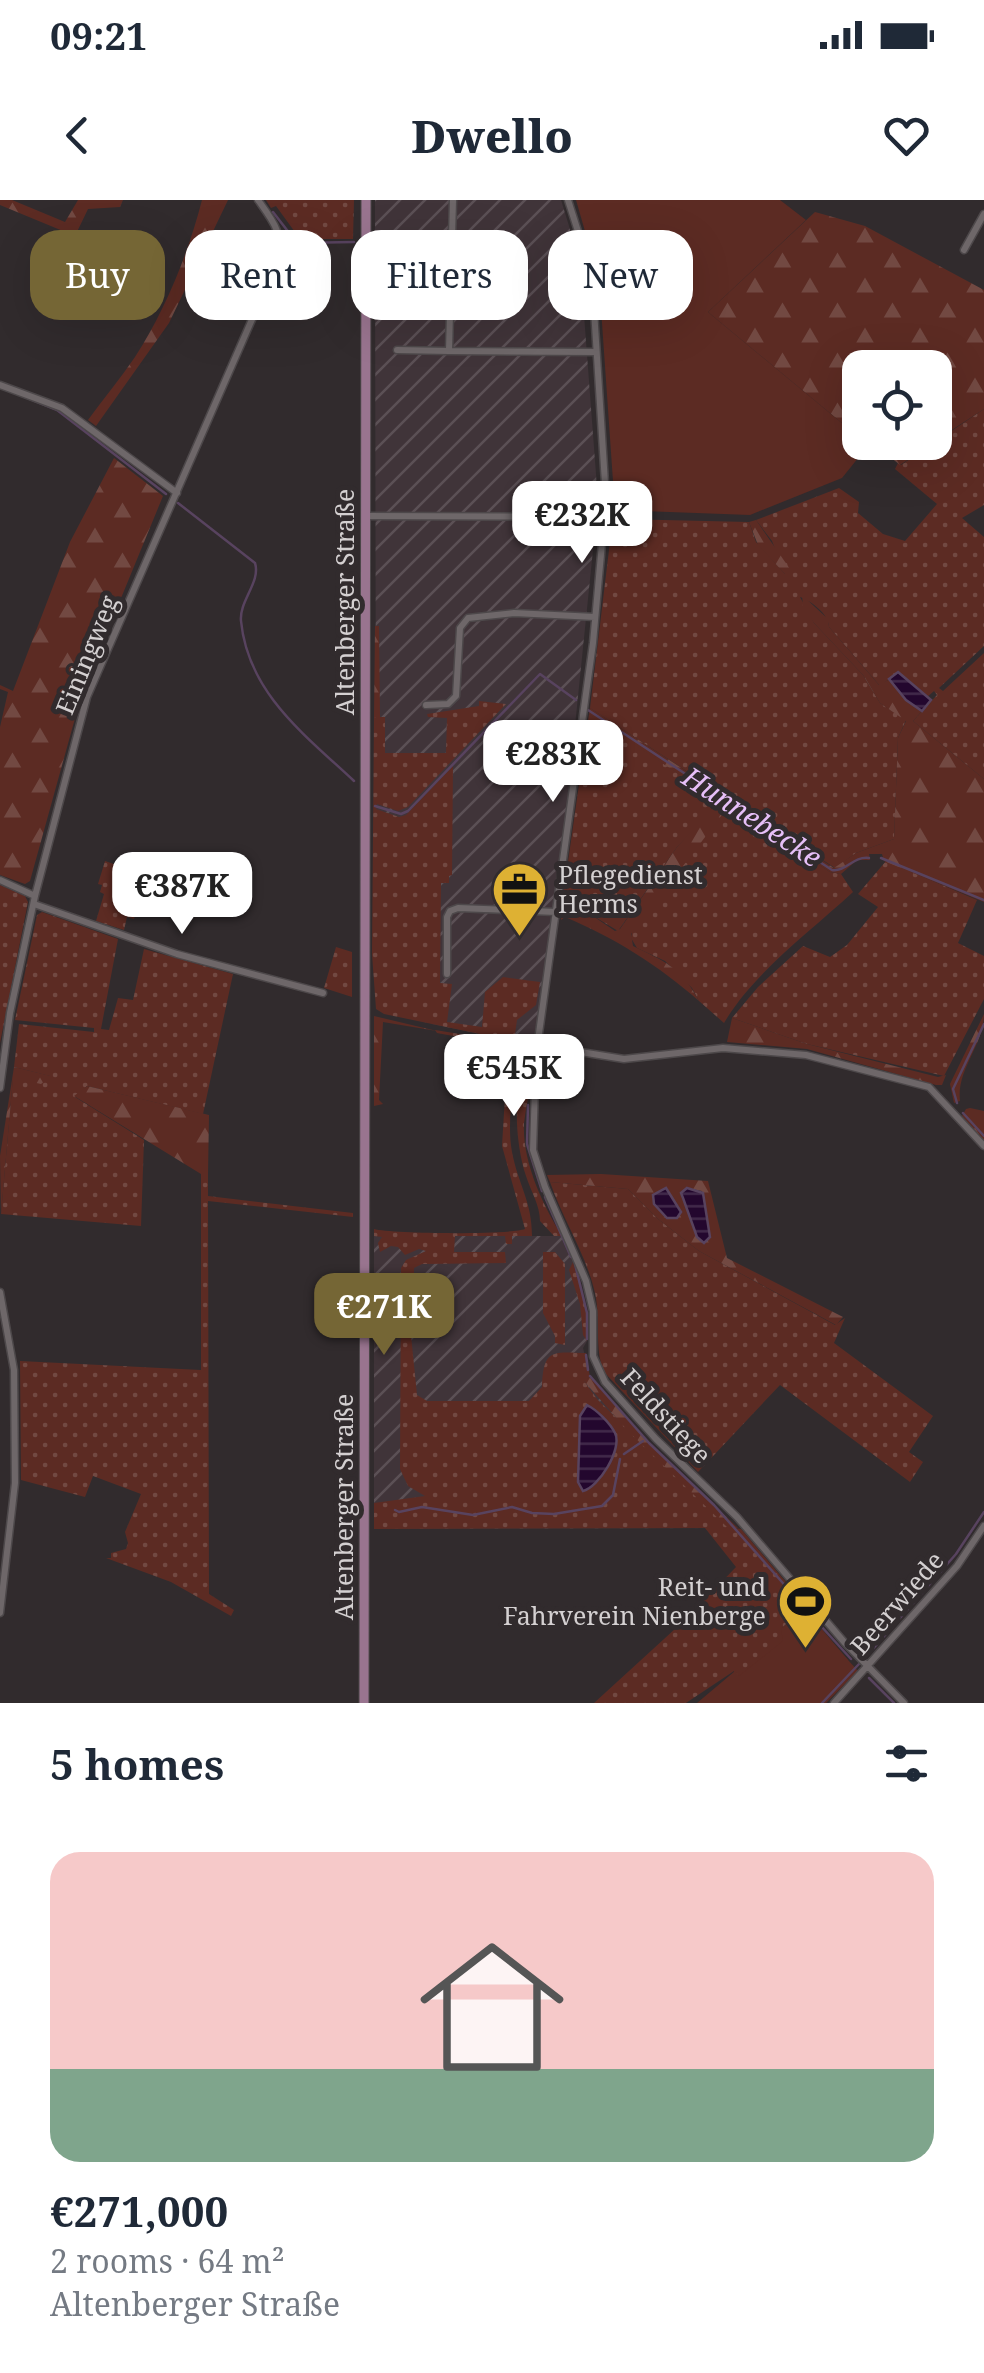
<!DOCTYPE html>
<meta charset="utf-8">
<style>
body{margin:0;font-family:"Noto Serif",serif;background:#f6f6f7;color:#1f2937;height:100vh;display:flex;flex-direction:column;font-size:38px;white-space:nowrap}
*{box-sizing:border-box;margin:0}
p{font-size:32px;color:#747a83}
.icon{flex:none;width:55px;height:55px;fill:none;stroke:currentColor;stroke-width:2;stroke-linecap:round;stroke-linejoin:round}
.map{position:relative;height:1503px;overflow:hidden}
.side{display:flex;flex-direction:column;background:#fff;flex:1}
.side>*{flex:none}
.hud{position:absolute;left:30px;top:30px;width:925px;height:90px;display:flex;gap:20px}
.controls{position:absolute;left:842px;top:150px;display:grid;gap:20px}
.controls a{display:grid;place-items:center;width:110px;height:110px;border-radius:20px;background:#fff;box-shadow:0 10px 40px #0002;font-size:50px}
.price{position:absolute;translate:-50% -85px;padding:0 22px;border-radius:20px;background:#fff;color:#222;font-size:32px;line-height:65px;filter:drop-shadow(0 2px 5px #0008)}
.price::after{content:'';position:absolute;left:50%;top:60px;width:30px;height:22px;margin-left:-15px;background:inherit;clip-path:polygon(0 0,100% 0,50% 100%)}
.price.active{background:#756635;color:#fff}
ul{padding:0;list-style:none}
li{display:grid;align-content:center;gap:20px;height:530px;padding:0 50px}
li+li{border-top:2px solid #e0e1e3}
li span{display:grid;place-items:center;height:310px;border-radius:30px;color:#555}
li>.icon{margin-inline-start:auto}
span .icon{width:180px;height:180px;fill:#fffc;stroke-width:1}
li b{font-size:42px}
h2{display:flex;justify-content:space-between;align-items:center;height:120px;padding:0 50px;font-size:42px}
.pill{padding:0 35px;border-radius:30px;background:#fff;box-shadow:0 10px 40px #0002;font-size:35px;line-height:90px}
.pill.active{background:#756635;color:#fff}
.status{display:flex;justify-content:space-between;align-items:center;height:70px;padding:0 50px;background:#fff;direction:ltr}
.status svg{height:28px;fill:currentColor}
header{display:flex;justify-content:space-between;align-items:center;height:130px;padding:0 50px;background:#fff;font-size:45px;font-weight:800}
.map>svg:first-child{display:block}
.industrial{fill:url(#industrial-furrows)}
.grass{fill:url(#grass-dots)}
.forest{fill:url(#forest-firs);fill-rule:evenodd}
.pitch{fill:#5c2b23}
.water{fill:url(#water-rules);stroke:#58435f;stroke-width:2.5}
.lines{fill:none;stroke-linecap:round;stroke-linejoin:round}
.stream{stroke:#58435f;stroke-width:2.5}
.street-casing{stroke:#4d484a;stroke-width:9}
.secondary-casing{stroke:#4d484a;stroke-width:11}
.street{stroke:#6e6769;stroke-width:6}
.secondary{stroke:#99748f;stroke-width:9}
.labels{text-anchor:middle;stroke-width:10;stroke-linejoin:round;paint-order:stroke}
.street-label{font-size:25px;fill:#d4d0d1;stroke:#312b2d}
.poi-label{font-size:25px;fill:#d4d0d1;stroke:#312b2d;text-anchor:start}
.water-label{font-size:28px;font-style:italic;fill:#e6bff8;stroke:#312b2d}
</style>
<div class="status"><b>09:21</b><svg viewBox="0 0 49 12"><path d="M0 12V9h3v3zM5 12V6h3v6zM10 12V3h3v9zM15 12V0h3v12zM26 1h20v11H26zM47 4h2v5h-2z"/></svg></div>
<header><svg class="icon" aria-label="back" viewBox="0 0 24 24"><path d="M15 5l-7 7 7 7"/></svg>Dwello<svg class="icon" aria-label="heart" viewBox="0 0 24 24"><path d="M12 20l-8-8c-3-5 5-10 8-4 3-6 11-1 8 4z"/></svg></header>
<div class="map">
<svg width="984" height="1503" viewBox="0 0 984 1503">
<defs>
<pattern id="industrial-furrows" width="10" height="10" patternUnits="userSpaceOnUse" patternTransform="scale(2.5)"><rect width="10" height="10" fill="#403439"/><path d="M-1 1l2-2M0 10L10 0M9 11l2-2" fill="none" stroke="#5b5055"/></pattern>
<pattern id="grass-dots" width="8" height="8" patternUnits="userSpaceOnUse" patternTransform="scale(2.5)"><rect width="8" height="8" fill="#5c2b23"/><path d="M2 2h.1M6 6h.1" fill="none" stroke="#724942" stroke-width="1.8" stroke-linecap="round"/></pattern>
<pattern id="forest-firs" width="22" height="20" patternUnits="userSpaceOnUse" patternTransform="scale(2.5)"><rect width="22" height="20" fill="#5c2b23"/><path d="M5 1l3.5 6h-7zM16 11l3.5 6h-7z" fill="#724942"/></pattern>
<pattern id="water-rules" width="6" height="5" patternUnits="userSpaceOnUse" patternTransform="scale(2.5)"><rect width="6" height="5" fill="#23072e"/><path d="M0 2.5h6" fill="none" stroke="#422a4b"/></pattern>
</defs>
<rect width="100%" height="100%" fill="#312b2d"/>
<!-- industrial -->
<path class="industrial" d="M375,0H561L580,62L598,301L547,799L539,846L432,824L376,624Z
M374,1036H562L575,1065L587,1113V1141L583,1148L590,1177L584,1180L728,1328L374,1329Z"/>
<!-- grass -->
<path class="grass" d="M266,0H354L353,39H300L276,6L271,8Z
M984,209V305L962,318L984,337V446L939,488L943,491L984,453V579L913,521L937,495L934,491L926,498L898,472L880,486L829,427C829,414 811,401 800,397L814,423L863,475L880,503L906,520L898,538L894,639L856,653L835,668L590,508L612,325L619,319L749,322L756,342L785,374L772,341L756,320L839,288L859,302L858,313L883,334L905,341L937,304L895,269L898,263L901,265Z
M479,501L506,504L408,607L398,611L377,604L376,609L399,617L406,615L453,566L452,675L449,676V683H441L440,783L452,784L447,822L482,827L485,792L503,777L540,782L536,805L517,820L514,841L384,814L376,809L372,754L374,517H385V553H446L447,518L428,517L427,514L479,506Z
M589,514L706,592L714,601L710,613L677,647L618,731L587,712L571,709L563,697Z
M728,606L830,672L841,674L853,692C810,732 754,772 724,823L699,801L692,788L665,761L637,748L631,738L632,731Z
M105,661L126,668L121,691L140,697L134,719L127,717L124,730L96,721L104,694L100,692L102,685L98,684Z
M886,661L977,700L958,743L984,756V799L944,876L807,844L732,818L758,787L803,746L830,757L847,745L878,707L858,694Z
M0,685L25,696L28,702L0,843Z
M42,712L118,739L101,829L109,830L118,798L133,800L144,749L233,774L203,914L87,886L75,897L144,940L141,1026L1,1014L13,877L50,876L14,867L19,824L94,832V828L15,820L37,715Z
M336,747L352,752V797L324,788Z
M435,830L529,845L518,849C515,881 506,919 512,952C518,984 532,1001 532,1036H512V1044H506L505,1036H455L454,1052H505L506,1063L422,1064L414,1068V1110L409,1115L417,1195L427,1201H529L542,1187C543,1148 553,1152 586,1153L590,1177L584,1181L597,1199L728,1327L741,1329L802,1401L803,1408L782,1428L809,1414L848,1460L732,1503L734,1471L686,1503H594L687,1418L736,1367L705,1328L374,1329V1303L425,1296L408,1286L400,1269L401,1068L406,1060L426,1051L419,1049L405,1055L398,1047L391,1046L380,1052L378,1043L382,1037L374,1036V1029C391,1034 510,1035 525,1029L502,946L508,846L437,833Z
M525,866L533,868C531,887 526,905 524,923C522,961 542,1004 562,1036H554L540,1021C540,1005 531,992 526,976C516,947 512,893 525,866Z
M201,974H208V996L353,1013V1017L208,1001L209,1394L234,1410L231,1416L171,1382L106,1358H111V1353L126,1349L128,1343L125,1332L141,1294L93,1276L85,1297L21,1280L20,1161L201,1170Z
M550,982L628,989L658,1019L699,1051L835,1125L845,1118L834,1143L933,1216L909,1252L923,1262L910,1282L780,1185L698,1272L604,1172C594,1148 601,1120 595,1093C586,1054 563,1020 550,982Z
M543,1052H555L565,1064V1145L555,1143V1136L543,1113Z
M573,1062L587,1113V1141L583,1135L580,1104L569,1070Z"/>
<!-- forest -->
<path class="forest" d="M0,0H12L65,22L78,0H123L120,7L88,9L75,36L0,5Z
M202,0H228L169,123L96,226L88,220C103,199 120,179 135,157C165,111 188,54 202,0Z
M815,12L865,26L984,90V209L935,241V168H860V238L708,112Z
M873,243H933L900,265Z
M114,258L163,296L82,493L30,681L25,684L0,675V527L8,492L0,489V485L13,491L70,342Z
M756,320L792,372L791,375L785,374L758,345L749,322Z
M802,395L828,419L829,427L879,485L890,479L902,496L922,511L913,521L984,579V702L884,661L882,654H869L870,660H857L841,674L830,672L728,607L631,734L633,746C664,761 681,767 699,801C658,765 615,738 565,717L561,720L563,697L571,709L587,712L615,731L620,729L677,647L715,605L706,592L601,523L589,514L590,508L834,668L856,653L894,639L898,538L906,521L880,503L863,475L814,423L803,407Z
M375,426H379L380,517H374Z
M984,814C984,845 956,870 960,901L954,903L950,884Z
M374,816L437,831L383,822L379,900L383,904L374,906Z
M732,818L807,844L938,877L946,875L942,885H936L807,849L727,842Z
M14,867L51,876L41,884L13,878L1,1014L0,956Z
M87,886L209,915L208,974H201L74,896Z
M970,908L984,911V940L962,916L966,909Z
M601,974L708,981L727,1058L843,1117L836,1125L699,1051L658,1019L628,989L550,982L547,975ZM687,988L702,991L709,1033L697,1037L682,994Z
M591,1177L649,1243L738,1328H728L628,1231L583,1180Z"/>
<!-- pitch -->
<path class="pitch" d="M576,0H780L806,20L708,112L860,238V242L865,243L867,247L842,278L750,315L615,310L599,80Z
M802,1409L858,1471L826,1503H697L735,1471L739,1476L783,1441L781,1429Z"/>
<!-- water -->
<path class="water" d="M898,472L931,500L922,511L906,500L889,479Z
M600,536L620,551L608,573L601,571L589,553L592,540Z
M666,988L681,1012L677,1018H667L654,1004L653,995Z
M687,988L703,993L710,1037L704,1043L697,1037L683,998L681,993Z
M587,1205C597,1210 610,1223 615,1233C623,1249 598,1288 583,1291L578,1282L580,1216Z"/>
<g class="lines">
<!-- stream -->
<path class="stream" d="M273,12L297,43L354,42
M25,197L57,210L166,294
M178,303L255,363C261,382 239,401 241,421C248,493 305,535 354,581
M588,510L832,670C846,672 853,656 869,658
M375,606L401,614L408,611L540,474L576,500
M881,658L984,700
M957,903L953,889L984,824
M528,905L527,944L542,991
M963,913L984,936
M545,997L571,1057
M575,1064L587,1113V1139
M586,1155L588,1170
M590,1176L649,1243L714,1305L804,1407
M624,1254L643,1241
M395,1310L399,1312L422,1307L473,1315L512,1307L532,1313L554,1314L602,1306L613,1295L620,1259
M810,1414L851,1459
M872,1450L956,1354L984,1312
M869,1478L894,1503
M822,1503L859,1464"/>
<defs>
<path id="street" d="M568,0L583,47L593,94L606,299L593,443L536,855L533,950L545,987L586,1081L593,1111V1156L605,1182L656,1239L737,1317L845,1443L904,1503
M964,50L984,14
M397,150L449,151L453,0
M449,151L596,152
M0,185L62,208L177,293
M366,316L605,317
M426,505L448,504L456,496L460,428L468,418L514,413L595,417
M0,680L35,696
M34,704L177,754L323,793
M447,774V717L450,711L458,708L556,712
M537,845L624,859L723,848L806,855L929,887L984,946
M0,888L10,813L35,696L87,497L278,60C284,34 273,21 258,0
M0,1092L14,1170L15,1283L0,1413
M834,1503L957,1366L984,1326"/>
<path id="secondary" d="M364,1503L366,0"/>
</defs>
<!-- street casing -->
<use href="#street" class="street-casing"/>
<!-- secondary casing -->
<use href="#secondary" class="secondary-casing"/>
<!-- street -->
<use href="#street" class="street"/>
<!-- secondary -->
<use href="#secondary" class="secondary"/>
</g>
<!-- icons -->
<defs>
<symbol id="office-pin" viewBox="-11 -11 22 30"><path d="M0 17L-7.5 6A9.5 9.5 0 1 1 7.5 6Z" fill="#deb133" stroke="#312b2d"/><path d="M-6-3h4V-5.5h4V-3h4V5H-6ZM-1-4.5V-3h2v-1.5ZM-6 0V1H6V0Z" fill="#111"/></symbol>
<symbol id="stadium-pin" viewBox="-11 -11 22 30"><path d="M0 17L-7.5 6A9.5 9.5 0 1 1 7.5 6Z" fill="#deb133" stroke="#312b2d"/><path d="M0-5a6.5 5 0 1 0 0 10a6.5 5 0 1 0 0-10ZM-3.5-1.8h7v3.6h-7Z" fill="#111"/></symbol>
</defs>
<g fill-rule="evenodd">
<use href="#office-pin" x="488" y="658" width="63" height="86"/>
<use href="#stadium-pin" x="774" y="1370" width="63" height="86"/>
</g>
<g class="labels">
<!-- street labels -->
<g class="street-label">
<text transform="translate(345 402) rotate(-90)" y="9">Altenberger Straße</text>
<text transform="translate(87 455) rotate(-68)" y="9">Einingweg</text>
<text transform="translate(666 1216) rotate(47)" y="9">Feldstiege</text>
<text transform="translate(344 1307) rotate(-90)" y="9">Altenberger Straße</text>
<text transform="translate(897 1403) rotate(-49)" y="9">Beerwiede</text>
</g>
<!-- poi labels -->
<g class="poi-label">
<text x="558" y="684">Pflegedienst<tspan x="558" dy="29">Herms</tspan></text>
<text x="766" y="1396" text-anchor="end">Reit- und<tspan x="766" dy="29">Fahrverein Nienberge</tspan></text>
</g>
<!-- water labels -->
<g class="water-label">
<text transform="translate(752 617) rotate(33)" y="10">Hunnebecke</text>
</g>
</g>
</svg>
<div class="controls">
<a><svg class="icon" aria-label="locate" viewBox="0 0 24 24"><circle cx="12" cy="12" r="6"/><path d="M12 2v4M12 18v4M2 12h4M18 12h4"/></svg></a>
</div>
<b class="price" style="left:582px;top:366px">€232K</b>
<b class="price" style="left:553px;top:605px">€283K</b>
<b class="price" style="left:182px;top:737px">€387K</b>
<b class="price" style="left:514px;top:919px">€545K</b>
<b class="price active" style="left:384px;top:1158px">€271K</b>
<div class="hud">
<a class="pill active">Buy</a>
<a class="pill">Rent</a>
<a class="pill">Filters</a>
<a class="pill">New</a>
</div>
</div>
<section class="side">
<h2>5 homes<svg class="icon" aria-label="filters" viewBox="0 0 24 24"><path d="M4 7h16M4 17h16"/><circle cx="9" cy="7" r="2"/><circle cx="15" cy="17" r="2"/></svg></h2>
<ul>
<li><span style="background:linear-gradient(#f6c9c9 70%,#7fa58c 0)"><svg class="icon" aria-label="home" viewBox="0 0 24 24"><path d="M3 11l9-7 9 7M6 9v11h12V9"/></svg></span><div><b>€271,000</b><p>2 rooms · 64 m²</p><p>Altenberger Straße</p></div></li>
</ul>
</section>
